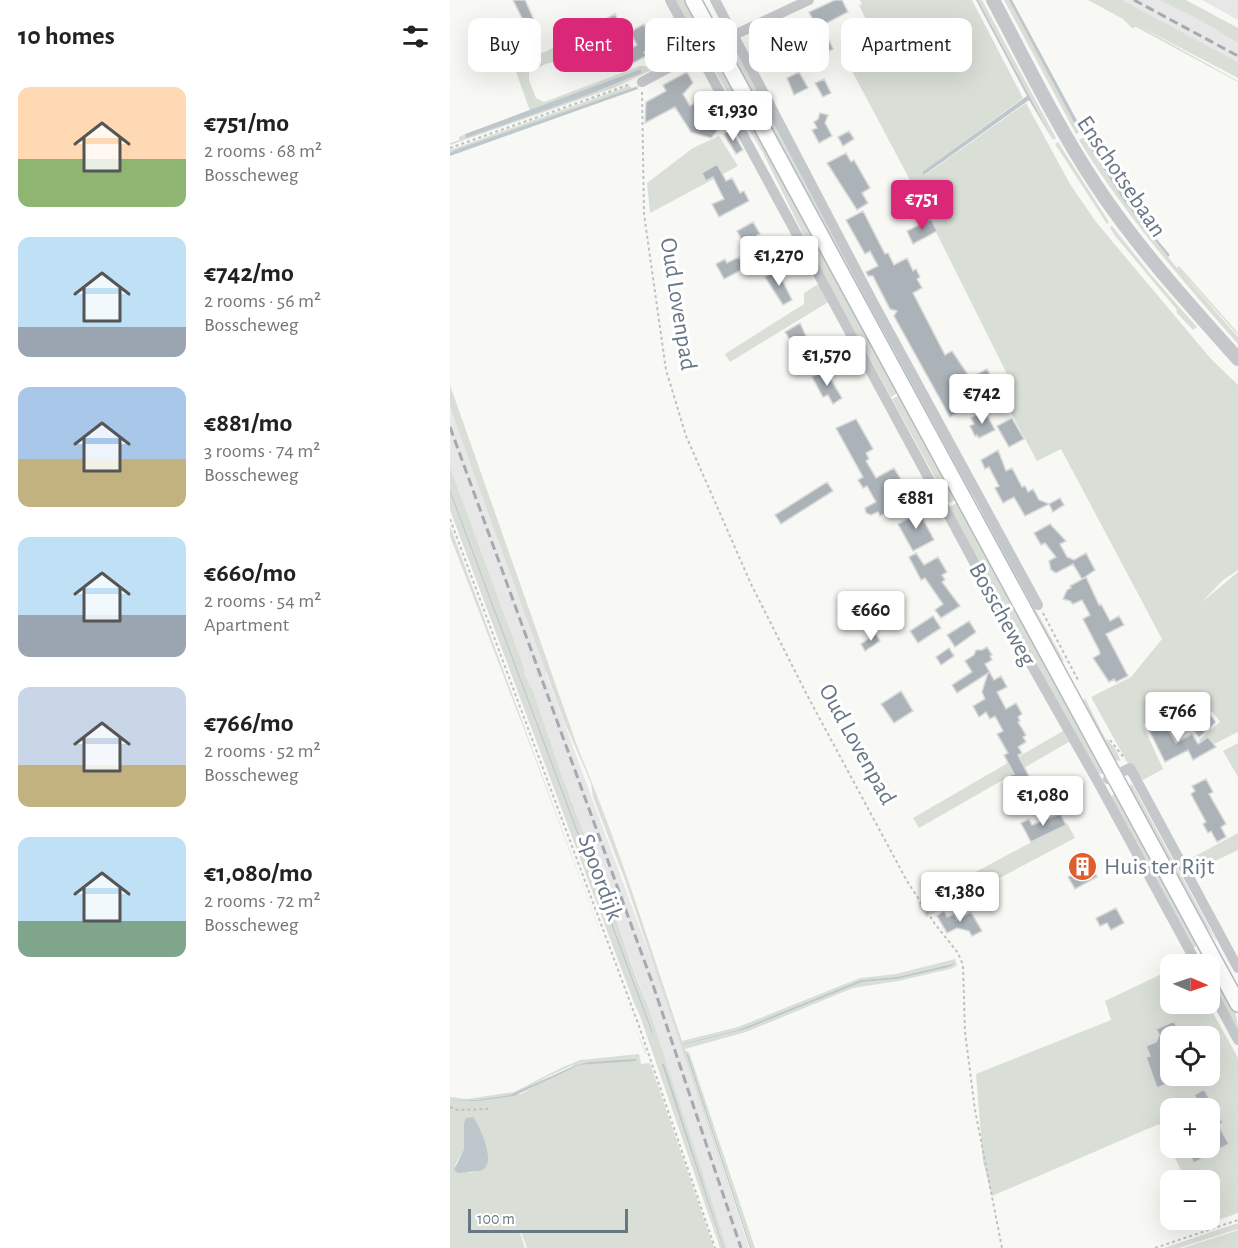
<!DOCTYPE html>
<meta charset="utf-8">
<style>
body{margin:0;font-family:"Alegreya Sans",sans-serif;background:#f6f6f6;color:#222;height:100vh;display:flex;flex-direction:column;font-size:22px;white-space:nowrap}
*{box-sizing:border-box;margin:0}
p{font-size:20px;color:#767676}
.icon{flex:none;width:33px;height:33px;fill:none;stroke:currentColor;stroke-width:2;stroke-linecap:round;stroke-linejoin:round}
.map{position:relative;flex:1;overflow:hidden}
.drawer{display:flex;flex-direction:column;background:#fff;width:450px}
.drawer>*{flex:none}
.guide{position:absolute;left:18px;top:18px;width:570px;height:54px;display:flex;gap:12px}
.needle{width:39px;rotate:92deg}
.controls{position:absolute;left:710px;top:954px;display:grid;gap:12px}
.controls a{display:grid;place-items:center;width:60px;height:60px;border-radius:12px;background:#fff;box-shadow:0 6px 24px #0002;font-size:30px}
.scale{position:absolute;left:18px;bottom:15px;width:160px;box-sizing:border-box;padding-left:6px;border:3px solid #687786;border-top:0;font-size:16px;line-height:21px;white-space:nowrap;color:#687786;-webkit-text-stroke:4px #fff;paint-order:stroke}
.price{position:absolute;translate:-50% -51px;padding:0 14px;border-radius:6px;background:#fff;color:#222;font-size:20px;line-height:39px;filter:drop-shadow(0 2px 3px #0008)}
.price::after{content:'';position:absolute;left:50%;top:36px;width:18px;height:14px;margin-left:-9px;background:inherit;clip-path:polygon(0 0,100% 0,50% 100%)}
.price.current{background:#db2777;color:#fff}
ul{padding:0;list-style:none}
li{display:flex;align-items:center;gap:18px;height:150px;padding:0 18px}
li span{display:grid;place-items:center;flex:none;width:168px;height:120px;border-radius:12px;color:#555}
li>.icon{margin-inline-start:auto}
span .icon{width:72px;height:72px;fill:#fffc;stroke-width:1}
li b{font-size:26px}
h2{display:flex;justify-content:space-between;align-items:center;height:72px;padding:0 18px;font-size:26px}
.tag{padding:0 21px;border-radius:12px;background:#fff;box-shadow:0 6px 24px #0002;font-size:21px;line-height:54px}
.tag.current{background:#db2777;color:#fff}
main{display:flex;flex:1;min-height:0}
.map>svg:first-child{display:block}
.built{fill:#e6e7e6}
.green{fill:#d9dfd6;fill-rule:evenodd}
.water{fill:#bdc7cc}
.building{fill:#abb2b8;stroke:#d9dad8;stroke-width:1.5}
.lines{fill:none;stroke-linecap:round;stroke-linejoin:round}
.secondary-casing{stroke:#b6bbc0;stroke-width:18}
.path{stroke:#bec0c2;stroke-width:2;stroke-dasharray:3 3;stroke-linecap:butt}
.minor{stroke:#c4c8cb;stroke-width:10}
.tertiary{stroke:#c4c8cb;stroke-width:14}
.secondary{stroke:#fff;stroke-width:15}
.rail{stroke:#a5aab0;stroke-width:3;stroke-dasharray:9 4.5;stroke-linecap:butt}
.labels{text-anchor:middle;stroke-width:6;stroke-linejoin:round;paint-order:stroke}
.street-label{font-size:24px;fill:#687786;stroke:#fff}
.poi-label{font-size:24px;fill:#687786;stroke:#fff;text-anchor:start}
</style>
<main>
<section class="drawer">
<h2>10 homes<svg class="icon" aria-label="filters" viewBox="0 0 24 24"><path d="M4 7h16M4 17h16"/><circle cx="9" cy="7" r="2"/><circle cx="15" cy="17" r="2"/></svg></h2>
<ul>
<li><span style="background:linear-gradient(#ffd9b3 60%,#8fb573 0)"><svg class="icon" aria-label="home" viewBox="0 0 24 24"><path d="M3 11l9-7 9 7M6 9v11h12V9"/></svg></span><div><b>€751/mo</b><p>2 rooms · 68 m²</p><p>Bosscheweg</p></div></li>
<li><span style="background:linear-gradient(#bfe0f5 75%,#9aa5b1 0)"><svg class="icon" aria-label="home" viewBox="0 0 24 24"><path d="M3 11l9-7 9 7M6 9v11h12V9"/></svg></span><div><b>€742/mo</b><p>2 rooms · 56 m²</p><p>Bosscheweg</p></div></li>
<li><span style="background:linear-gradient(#a9c7e8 60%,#c2b280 0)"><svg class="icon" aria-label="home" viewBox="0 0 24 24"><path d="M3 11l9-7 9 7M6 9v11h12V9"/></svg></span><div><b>€881/mo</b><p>3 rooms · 74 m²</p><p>Bosscheweg</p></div></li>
<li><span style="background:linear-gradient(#bfe0f5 65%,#9aa5b1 0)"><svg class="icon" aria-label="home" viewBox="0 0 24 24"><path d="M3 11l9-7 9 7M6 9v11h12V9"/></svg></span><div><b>€660/mo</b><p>2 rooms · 54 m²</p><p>Apartment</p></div></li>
<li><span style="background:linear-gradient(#c9d6e8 65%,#c2b280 0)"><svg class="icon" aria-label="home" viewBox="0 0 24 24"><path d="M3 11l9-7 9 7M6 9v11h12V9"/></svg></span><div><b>€766/mo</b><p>2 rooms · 52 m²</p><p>Bosscheweg</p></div></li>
<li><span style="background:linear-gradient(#bfe0f5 70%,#7fa58c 0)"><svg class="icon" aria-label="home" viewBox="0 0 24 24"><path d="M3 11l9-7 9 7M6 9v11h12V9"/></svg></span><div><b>€1,080/mo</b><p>2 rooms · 72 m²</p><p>Bosscheweg</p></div></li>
</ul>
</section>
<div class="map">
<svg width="788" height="1248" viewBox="0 0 788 1248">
<rect width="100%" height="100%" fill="#f8f8f5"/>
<!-- built -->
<path class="built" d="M672,0H709L746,18L788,43V62Z
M752,0H788V20Z
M0,409L97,670L96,674L116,728L211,985L299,1248H277L191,989L158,897L152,886L149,873L113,779L83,691L75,676L73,665L0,467Z"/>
<!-- green -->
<path class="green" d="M225,0H236L256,39L250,41L247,39Z
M410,0H522L573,98L472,172L475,175L576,103L620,184L646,222L761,359L788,385V570L772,581L752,602L788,572V732L754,749L749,740L770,722L762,711L728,733L719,714L693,725L713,769L693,780L677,762L641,697L681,677L712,639L611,449L587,461L551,394L563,386L461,182L401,69L430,49L409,5L412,4Z
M528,0H532L606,138L603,140Z
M554,0H559L628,129L631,128L637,138L635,140C662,185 693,227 727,268L729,266L788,333V335L728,268L788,337V344C730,278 675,215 629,140L634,137L631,131L626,134Z
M638,0H672L788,62V78L689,26L788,81V82L686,27L682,28L673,19Z
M709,0H736L788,28V43L746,18Z
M166,19L168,24L158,28L162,38L108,62L98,63L79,72V80L86,98L94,102L190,66H210L166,87L0,145V143L9,140V137L15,134L16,137L135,96L192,73L191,69L80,111L64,66Z
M283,43L436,337L522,492L518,494L277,50Z
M264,54L449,392L441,397L368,264L313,153L259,61V58Z
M189,85L188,90V87L0,153V150L179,86L182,88Z
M269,136L288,166L200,213L197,183L243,148Z
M608,142L659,222L657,224L605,144Z
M662,226L702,276L747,327L743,330L726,312L727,310L666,237L660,228Z
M370,283L380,301L280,362L275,354L354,304V293Z
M0,385L129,751C169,845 199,944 232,1041L288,1027L410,978L446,974L505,959L507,966L500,969L448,981L403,988L296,1032L235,1049L236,1051L239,1052L305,1248H301L238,1054L236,1053L299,1248L175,880L143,797L141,783L114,721L0,408ZM505,963L506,965L499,967L447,979L412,982L296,1029L234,1045L233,1044L288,1030L411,980L447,977Z
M450,395L507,499L499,503L442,399Z
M0,467L73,665L75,676L83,691L113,779L149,873C153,890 161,905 167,922C177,951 186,979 198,1007L277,1248H274L213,1063L273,1248H270L190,1016L184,1003L0,510V493L205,1042L201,1027L0,489Z
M509,502L654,772L652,774L648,773L612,711L499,507Z
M533,514L614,661L609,662L531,516Z
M0,526L184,1024L197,1055L195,1053L77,737L0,536Z
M635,698L656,740L657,739L666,750L671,761L663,760L632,704Z
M613,731L619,742L469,828L463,818Z
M788,743V777L773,751Z
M682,784L766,940V941L746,913L677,787Z
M667,792L736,921L746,946L741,949L661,796Z
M617,823L625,838L476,917L468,903Z
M788,833V850L742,872L736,861Z
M720,970V1004H758L788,1058V1213L757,1224L755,1220H759V1180H736L720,1148H759V1108H720V1147L709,1124L542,1196L533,1161L526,1074L661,1020L655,1001ZM720,1036H759V1076H720Z
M761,976C775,994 788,1007 788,1030L759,982V977Z
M189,1054L191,1064L200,1063L264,1248H77L71,1232L70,1233L75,1248H0V1097L17,1099L64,1092L111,1068L130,1060ZM187,1060L129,1065L95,1080L71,1094L26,1100L66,1094L101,1075L121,1066L138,1062ZM14,1123L30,1171L19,1173L5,1165L14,1149Z
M788,1223V1229L729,1248H714Z
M788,1230V1248H733Z"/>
<!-- water -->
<path class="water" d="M526,0H528L603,140L579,100L474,175L472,172L577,96Z
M559,0H562L631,128L628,130Z
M191,69L192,73L135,96L16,138L15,134Z
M186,87L188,89L0,156V153L8,149Z
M637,138L685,213L720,255L718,257L674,201L635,140Z
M0,489L201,1027L205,1042L0,493Z
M759,714L766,722L749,737L742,728Z
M506,963V964L499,967L447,979L412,982L296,1029L233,1045V1044L288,1030L411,980L447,977Z
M236,1053L238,1054L301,1248H300Z
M186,1059V1061L129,1065L64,1096L27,1101L0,1100H26L60,1095L126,1065L138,1062Z
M212,1064H214L274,1248H273Z
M23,1117C29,1124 42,1155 37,1164C36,1168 34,1169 30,1171L8,1173L4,1170L14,1149V1123L16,1118Z"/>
<!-- building -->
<path class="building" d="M63,0H75L84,20L75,24Z
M385,0H392L398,12L367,28L359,12Z
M165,14L173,29L163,35L155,19Z
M194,24L200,36L213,29L218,39L194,52L196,56L181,64L175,52L187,45L180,32Z
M374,30L383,49L373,54L371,50L350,60L346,52L365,39L363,35Z
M330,39L337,52L320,59L314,48Z
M237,72L243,83L233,94L240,106L252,99L268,130L261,138L241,132L225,107L195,123L196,102L216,91L213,85Z
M349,72L358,88L344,95L337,78Z
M374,79L381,93L373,97L365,83Z
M370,113L378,115L375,123L382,136L369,143L362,130L367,128L364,122L368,119Z
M281,129L293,150L286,154L274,134Z
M399,131L404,139L393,146L388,137Z
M396,153L401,162L404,160L420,188L412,193L418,203L407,210L377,163Z
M267,164L276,181L282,178L290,193L294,191L299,201L269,217L262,204L274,199L263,177L256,181L252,173Z
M413,211L435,254L438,253L444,265L457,258L463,271L466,269L470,277L467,279L472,288L463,293L495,355L502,351L520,378L537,369L551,395L544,400L536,387L516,398L520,406L500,417L444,316L447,311L440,309L423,276H418L416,272L428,266L420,251L415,254L396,220Z
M481,219L487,231L463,244L457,231Z
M303,222L310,234L307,235L314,248L300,255L287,231Z
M289,257L295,268L274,279L266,264L275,259L277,263Z
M327,270L342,300L333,305L315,277Z
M350,323L363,352L352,358L335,332Z
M375,370L392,398L383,404L378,395L373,397L362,377Z
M534,410L545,430L529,438L527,435L525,436L520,426L524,424L521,418Z
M562,418L574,439L559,447L547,426Z
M406,419L423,449L416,453L419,459L416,461L426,478L444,468L458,491L452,494L457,501L430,516L428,512L421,515L416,513L415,508L426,502L417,486L413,488L408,480L413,477L386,428Z
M548,450L556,471L562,468L572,487L575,486L578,492L583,489L589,500L599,504L610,498L614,505L603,512L599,504L575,516L564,497L553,503L545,488L549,486L539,467L535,469L531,460Z
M377,482L383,491L331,524L325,515Z
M466,506L484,540L463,551L448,524L458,519L455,512Z
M600,524L616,541L610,544L617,557L624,560L636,553L645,570L632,579L623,564L606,573L601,570L599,561L606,557L595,543L591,545L584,533Z
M466,553L474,565L488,557L497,572L492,575L495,580L492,582L510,606L491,618L485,610L493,604L475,578L471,580L459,557Z
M636,577L649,605L651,604L660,621L669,616L674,625L656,634L678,676L666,682L664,679L659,682L643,658L650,654L649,650L633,619L640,615L632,600L623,604L620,601L613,599L617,590L621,588L620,586Z
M443,594L454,615L441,622L430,602Z
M483,616L491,628L468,643L460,631Z
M519,621L526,632L505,647L497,635Z
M426,634L430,641L415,651L411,644Z
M537,647L542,655L540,656L542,660L535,664L544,680L551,676L557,687L547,692L556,709L566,703L572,714L568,717L570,721L568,722L576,735L573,737L576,742L568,747L572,753L568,755L585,788L587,787L591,795L575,804L560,775L564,774L554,755L558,753L547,734L553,731L545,716L540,719L536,712L529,717L523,706L535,699L532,692L538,673L507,693L502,685L522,672L515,661L524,655L526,650H532Z
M499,648L504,656L491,665L486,657Z
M451,691L463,711L444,723L431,704Z
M712,720L726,743L742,734L748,744L758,737L766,747L743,760L738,750L715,762L698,728Z
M756,779L763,792L759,794L776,824L771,827L776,837L767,842L761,831L758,833L753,824L756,822L741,794L745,791L742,786Z
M610,814L616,825L581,842L571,823L579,819L582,825Z
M634,852L647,877L625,889L618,877L627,872L620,860Z
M666,908L674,923L661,930L657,923L650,926L646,918Z
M494,911L497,917L504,914L507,920L521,912L532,931L522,936L519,931L507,928L497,933L487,916Z
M724,1021L731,1036H720V1050L713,1053L720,1070V1076H736L707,1088L696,1057L700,1056L696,1046L706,1042L709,1035L706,1029Z
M754,1089L773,1123L765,1127L759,1117V1108H752L744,1095Z
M770,1128L779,1144L744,1163L739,1154L752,1148H759V1144L763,1141L759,1134Z"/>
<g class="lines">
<defs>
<path id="secondary" d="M243,0L788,1004"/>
</defs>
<!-- secondary casing -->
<use href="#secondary" class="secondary-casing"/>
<!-- path -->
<path class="path" d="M192,92L194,214L216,370L236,436L301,584L357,695L457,881L485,924L508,953L513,965L515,1032L525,1110L552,1248
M0,148L181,84
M0,519L189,1026L265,1248
M593,613L629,682
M660,740L675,759
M0,1107L8,1110L38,1109
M705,1248L788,1220"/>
<!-- minor -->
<path class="minor" d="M220,0L545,601L649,784L747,964
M265,0L423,302L588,605
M192,82L248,52L359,0
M658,779L680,768L788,968
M759,986L788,1040"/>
<!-- tertiary -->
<path class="tertiary" d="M543,0C576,62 607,126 646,185C687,247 738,303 788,359"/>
<!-- secondary -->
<use href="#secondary" class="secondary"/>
<!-- rail -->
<path class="rail" d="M684,0L788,56
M0,427L202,982L291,1248"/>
</g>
<!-- icons -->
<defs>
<symbol id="building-disc" viewBox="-11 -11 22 22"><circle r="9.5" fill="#e05e2e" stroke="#fff"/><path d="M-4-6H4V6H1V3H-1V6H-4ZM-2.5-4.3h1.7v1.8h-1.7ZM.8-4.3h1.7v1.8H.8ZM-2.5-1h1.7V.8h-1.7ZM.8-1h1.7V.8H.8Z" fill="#fff"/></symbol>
</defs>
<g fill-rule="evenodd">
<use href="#building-disc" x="616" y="850" width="33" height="33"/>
</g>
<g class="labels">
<!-- street labels -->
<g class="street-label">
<text transform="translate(672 176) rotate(56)" y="8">Enschotsebaan</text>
<text transform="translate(229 304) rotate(81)" y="8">Oud Lovenpad</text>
<text transform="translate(553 614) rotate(61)" y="8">Bosscheweg</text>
<text transform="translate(408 744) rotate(61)" y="8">Oud Lovenpad</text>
<text transform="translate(151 877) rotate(70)" y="8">Spoordijk</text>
</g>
<!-- poi labels -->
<g class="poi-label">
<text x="654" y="874">Huis ter Rijt</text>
</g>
</g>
</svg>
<div class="controls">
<a><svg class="needle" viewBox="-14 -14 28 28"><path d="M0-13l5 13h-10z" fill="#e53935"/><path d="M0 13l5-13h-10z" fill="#767676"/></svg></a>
<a><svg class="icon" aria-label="locate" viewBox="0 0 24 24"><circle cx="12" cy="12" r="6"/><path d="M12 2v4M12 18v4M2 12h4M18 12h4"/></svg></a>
<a>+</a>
<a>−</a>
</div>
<div class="scale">100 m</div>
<b class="price" style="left:283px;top:142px">€1,930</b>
<b class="price current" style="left:472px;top:231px">€751</b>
<b class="price" style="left:329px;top:287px">€1,270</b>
<b class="price" style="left:377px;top:387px">€1,570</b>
<b class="price" style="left:532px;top:425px">€742</b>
<b class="price" style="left:466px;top:530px">€881</b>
<b class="price" style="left:421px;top:642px">€660</b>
<b class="price" style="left:728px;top:743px">€766</b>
<b class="price" style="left:593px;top:827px">€1,080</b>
<b class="price" style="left:510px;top:923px">€1,380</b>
<div class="guide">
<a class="tag">Buy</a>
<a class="tag current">Rent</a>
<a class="tag">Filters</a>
<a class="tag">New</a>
<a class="tag">Apartment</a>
</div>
</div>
</main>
